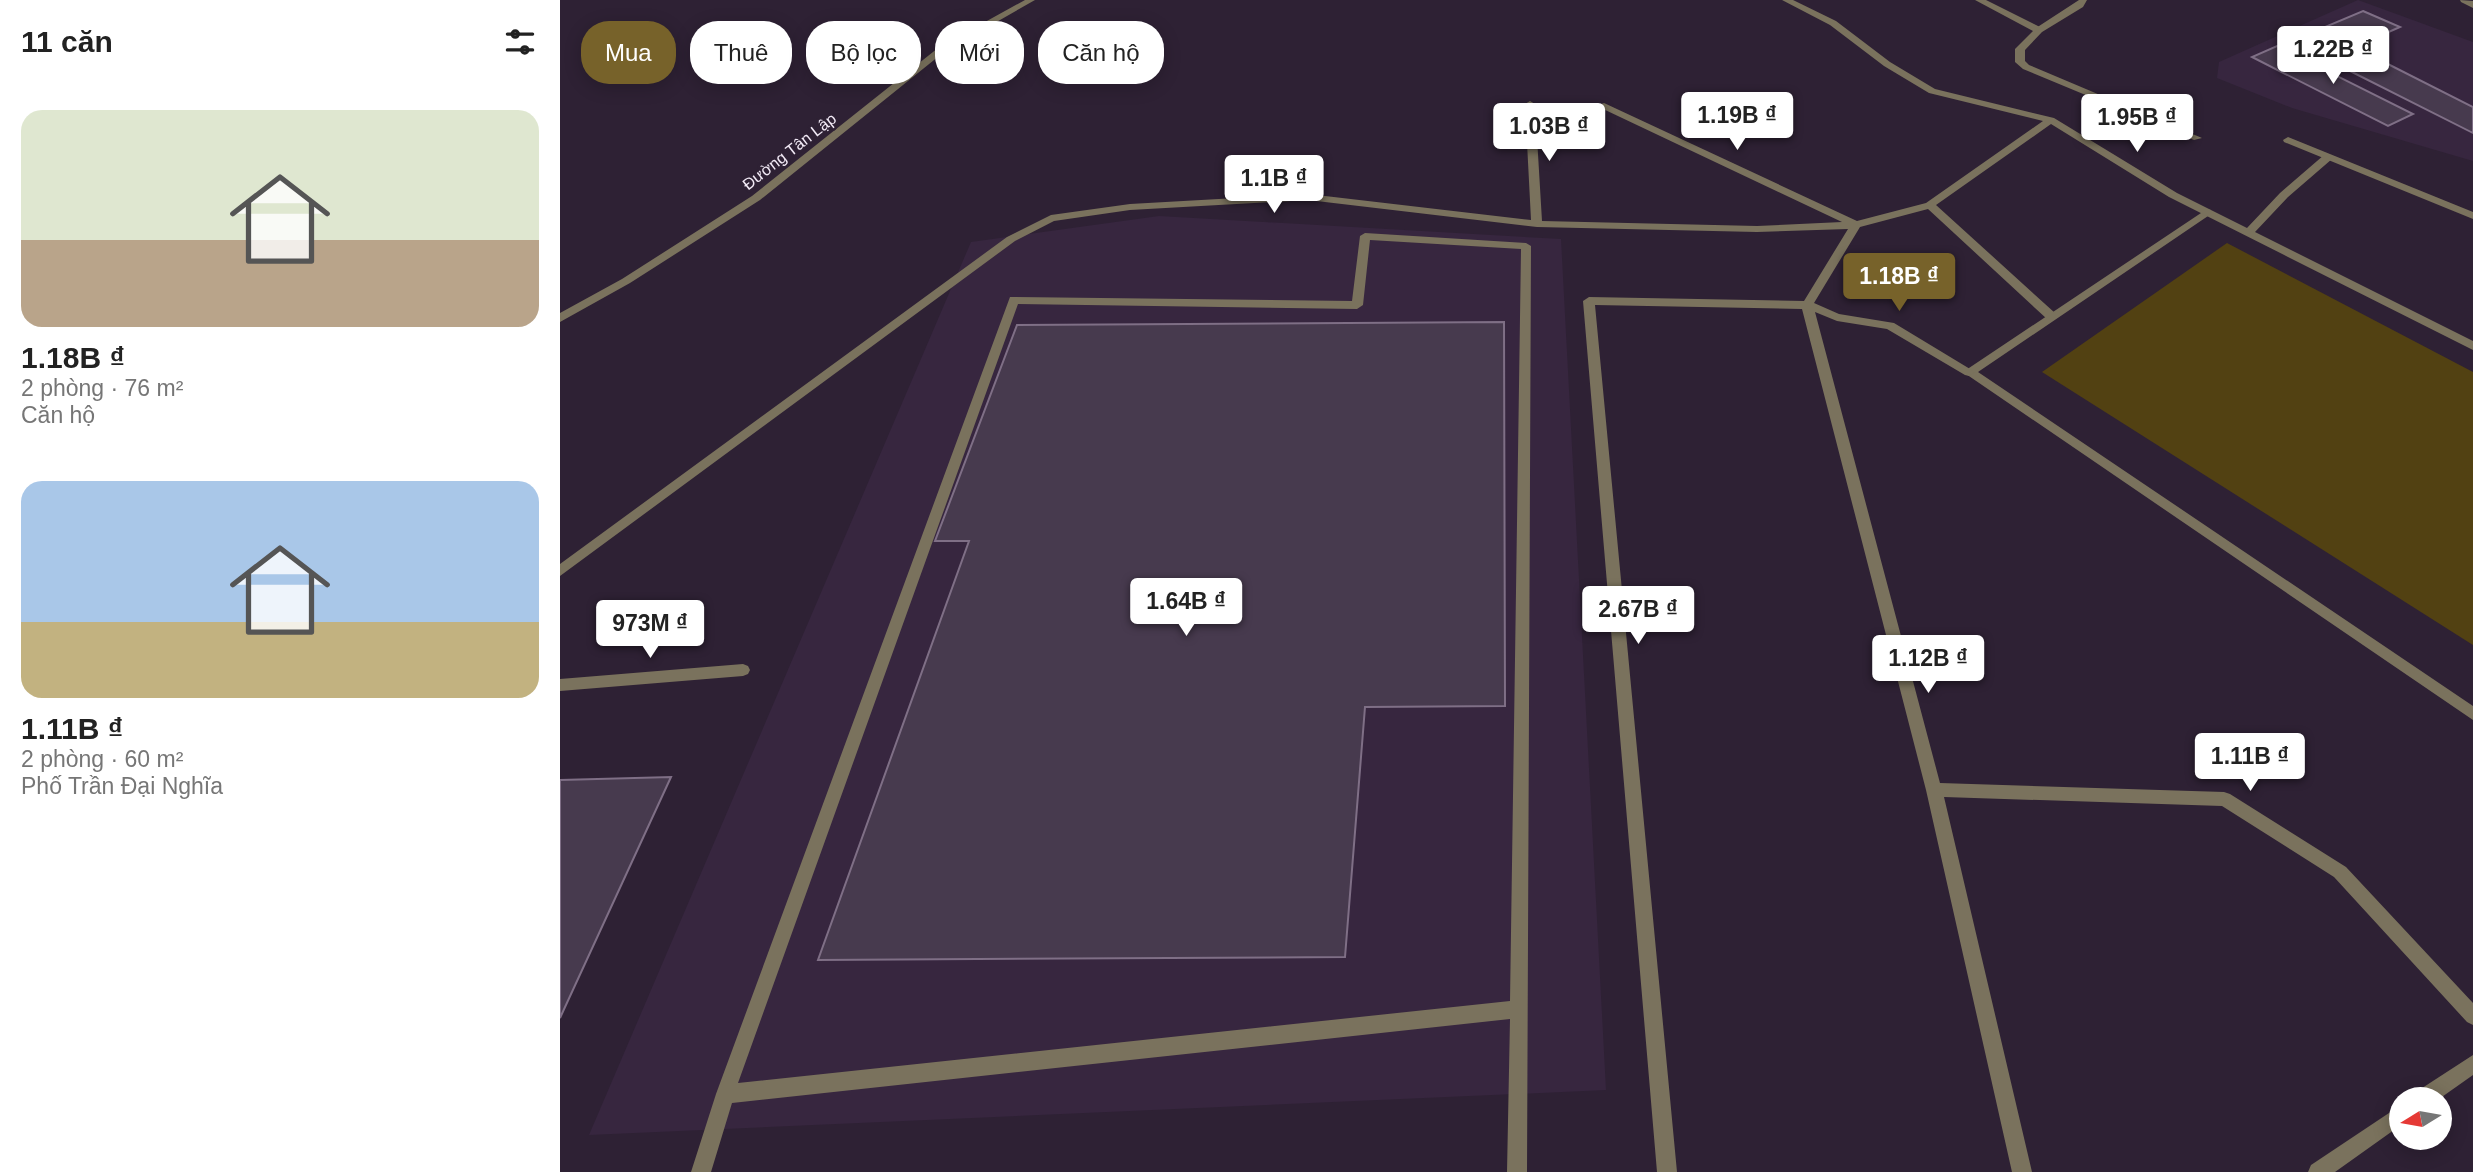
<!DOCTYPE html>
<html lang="vi">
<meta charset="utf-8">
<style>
body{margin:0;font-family:Arial,sans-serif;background:#f6f6f6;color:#222;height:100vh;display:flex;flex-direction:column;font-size:26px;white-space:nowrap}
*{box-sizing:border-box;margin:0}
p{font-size:23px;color:#767676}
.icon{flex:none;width:38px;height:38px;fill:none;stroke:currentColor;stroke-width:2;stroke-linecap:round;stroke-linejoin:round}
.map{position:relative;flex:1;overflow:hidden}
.sheet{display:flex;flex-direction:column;background:#fff;width:560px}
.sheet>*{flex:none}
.hud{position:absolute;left:21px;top:21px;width:665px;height:63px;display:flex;gap:14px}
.needle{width:46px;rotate:259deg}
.buttons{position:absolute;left:1829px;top:1087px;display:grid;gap:14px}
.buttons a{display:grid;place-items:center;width:63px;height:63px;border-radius:50%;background:#fff;box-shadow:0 4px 18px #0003;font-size:35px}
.price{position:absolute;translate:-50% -60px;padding:0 16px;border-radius:7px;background:#fff;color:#222;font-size:23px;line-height:46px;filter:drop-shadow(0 2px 4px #0008)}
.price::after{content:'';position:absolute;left:50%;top:42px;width:21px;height:16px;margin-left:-10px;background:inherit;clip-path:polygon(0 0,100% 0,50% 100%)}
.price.active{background:#77622a;color:#fff}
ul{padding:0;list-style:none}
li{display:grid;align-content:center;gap:14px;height:371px;padding:0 21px}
li span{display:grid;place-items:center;height:217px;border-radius:21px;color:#555}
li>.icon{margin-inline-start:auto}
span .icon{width:126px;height:126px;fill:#fffc;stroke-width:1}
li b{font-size:30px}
h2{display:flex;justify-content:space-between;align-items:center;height:84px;padding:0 21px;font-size:30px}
.chip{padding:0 24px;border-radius:28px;background:#fff;box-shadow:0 4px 18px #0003;font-size:24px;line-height:63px}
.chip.active{background:#77622a;color:#fff}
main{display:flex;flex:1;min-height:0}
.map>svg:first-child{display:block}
.built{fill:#37263f}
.green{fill:#524112}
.building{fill:#473a4e;stroke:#7f6f86;stroke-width:2}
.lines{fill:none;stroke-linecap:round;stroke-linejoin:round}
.service{fill:#7a725d;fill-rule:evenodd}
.minor{fill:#7a725d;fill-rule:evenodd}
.tertiary{fill:#7a725d;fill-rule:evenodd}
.labels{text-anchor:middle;stroke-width:5;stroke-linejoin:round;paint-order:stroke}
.far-street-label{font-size:16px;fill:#f2eaf6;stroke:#2e2134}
</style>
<main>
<section class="sheet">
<h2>11 căn<svg class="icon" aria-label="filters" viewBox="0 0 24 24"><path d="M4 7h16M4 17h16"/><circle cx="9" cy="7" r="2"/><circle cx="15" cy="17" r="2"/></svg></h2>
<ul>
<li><span style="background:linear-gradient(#dfe7d0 60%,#b9a48a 0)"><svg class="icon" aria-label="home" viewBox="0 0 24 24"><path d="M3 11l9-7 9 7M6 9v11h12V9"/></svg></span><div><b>1.18B ₫</b><p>2 phòng · 76 m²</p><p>Căn hộ</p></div></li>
<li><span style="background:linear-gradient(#a9c7e8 65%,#c2b280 0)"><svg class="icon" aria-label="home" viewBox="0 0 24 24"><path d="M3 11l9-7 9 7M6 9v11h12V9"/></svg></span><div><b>1.11B ₫</b><p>2 phòng · 60 m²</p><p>Phố Trần Đại Nghĩa</p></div></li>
</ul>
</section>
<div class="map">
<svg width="1913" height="1172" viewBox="0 0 1913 1172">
<rect width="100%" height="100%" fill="#2e2134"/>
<!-- built -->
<path class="built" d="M1798,0L1913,42V161L1732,108L1657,78L1659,62Z
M599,216L1001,239L1046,1090L29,1135L411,242Z"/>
<!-- green -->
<path class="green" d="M1667,243L1913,372V645L1482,372Z"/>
<!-- building -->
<path class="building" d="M1803,11L1840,27L1770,58L1734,40Z
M1717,46L1853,114L1828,126L1692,57Z
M1814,57L1913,107V133L1786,69Z
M944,322L945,706L805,707L785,957L258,960L409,541H375L457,325Z
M111,777L0,1018V780Z"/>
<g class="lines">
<!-- service -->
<path class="service" d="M1519,0H1527L1523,7L1482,32H1476V28Z
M1900,0L1913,1V8L1901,2Z
M1728,137L1913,212V219L1724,142L1723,140Z
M1647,209L1651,210V214L1418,372L1913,706V720L1403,372Z
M805,233L966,243L971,246L967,1172H947L950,1019L172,1103L151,1172H131L156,1094L450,297L792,301L800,236ZM810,240L961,249L950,1001L178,1083L458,304L797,309L803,305Z"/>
<!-- minor -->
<path class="minor" d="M1222,0H1233L1276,21L1330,62L1375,89L1494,118L1617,193L1687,228L1720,193L1764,155H1772V159L1728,197L1695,232L1913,341V350L1609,197L1491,124L1376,205L1495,313V319H1487L1368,209L1300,227L1254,303L1279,314L1334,323L1415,372L1409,376L1405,375L1327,329L1277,321L1255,312L1380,783L1664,792L1670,794L1786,867L1913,1003V1025L1907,1022L1774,877L1662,806L1384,797L1472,1172H1452L1366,790L1242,309L1035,305L1117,1172H1097L1023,301L1029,297L1244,301L1288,229L1197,232L977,227L748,200L570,210L494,221L455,241L0,576V564L447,237L491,215L570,204L748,194L971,220L965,104L970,101L975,104L982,221L1197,226L1282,222L1041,108V104L1044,103L1297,221L1366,203L1483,121L1369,93L1324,66L1270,25Z
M1415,0H1426L1482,28V32L1465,50V61L1469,65L1642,138L1634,140L1463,69L1455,62V49L1473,31Z
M183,664L188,666L190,670L188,674L183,676L0,691V679Z
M1913,1055V1075L1879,1099H1854L1856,1092Z
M1841,1105V1125L1775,1172H1748L1751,1165Z"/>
<!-- tertiary -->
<path class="tertiary" d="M465,0H475L384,52L200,200L70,283L0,322V313L62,279L192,196L378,48Z"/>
</g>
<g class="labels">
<!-- far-street labels -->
<g class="far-street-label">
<text transform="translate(229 151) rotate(-38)" y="6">Đường Tân Lập</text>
</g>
</g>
</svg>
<div class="buttons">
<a><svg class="needle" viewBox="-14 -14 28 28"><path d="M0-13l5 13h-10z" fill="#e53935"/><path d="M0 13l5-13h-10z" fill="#767676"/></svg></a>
</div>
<b class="price" style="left:1773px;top:86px">1.22B ₫</b>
<b class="price" style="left:1177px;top:152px">1.19B ₫</b>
<b class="price" style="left:1577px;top:154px">1.95B ₫</b>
<b class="price" style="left:989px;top:163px">1.03B ₫</b>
<b class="price" style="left:714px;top:215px">1.1B ₫</b>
<b class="price active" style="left:1339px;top:313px">1.18B ₫</b>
<b class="price" style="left:626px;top:638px">1.64B ₫</b>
<b class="price" style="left:1078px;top:646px">2.67B ₫</b>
<b class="price" style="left:90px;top:660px">973M ₫</b>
<b class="price" style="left:1368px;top:695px">1.12B ₫</b>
<b class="price" style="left:1690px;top:793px">1.11B ₫</b>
<div class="hud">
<a class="chip active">Mua</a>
<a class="chip">Thuê</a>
<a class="chip">Bộ lọc</a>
<a class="chip">Mới</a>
<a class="chip">Căn hộ</a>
</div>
</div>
</main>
